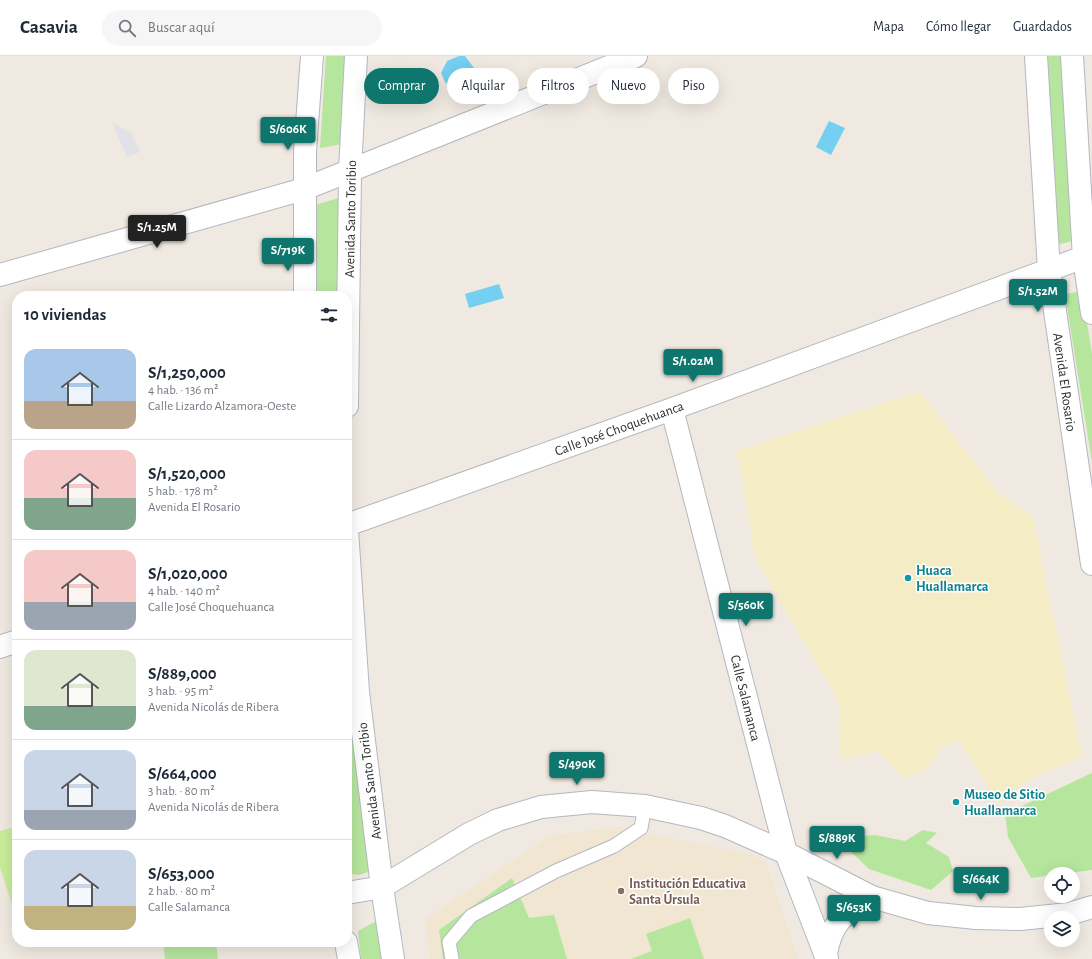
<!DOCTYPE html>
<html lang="es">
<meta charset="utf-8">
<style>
body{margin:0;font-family:"Alegreya Sans",sans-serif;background:#f6f6f7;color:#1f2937;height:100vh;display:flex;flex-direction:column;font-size:15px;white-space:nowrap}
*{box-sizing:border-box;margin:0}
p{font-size:13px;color:#747a83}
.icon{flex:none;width:22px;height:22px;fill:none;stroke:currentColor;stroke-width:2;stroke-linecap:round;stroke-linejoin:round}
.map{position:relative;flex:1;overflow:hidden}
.side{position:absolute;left:12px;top:235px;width:340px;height:656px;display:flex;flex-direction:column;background:#fff;border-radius:16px;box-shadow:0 4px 16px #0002}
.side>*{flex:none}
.banner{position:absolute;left:364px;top:12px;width:380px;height:36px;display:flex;gap:8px}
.controls{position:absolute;left:1044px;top:811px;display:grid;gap:8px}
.controls a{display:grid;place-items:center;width:36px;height:36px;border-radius:50%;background:#fff;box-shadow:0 4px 16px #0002;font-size:20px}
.price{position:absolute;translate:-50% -34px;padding:0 9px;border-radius:4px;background:#0f766e;color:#fff;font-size:13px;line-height:26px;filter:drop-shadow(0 1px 2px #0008)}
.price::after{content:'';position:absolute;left:50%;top:24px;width:12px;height:9px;margin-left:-6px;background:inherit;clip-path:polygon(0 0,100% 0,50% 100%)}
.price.on{background:#222;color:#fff}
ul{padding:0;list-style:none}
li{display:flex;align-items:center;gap:12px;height:100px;padding:0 12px}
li+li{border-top:1px solid #e0e1e3}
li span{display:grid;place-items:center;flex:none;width:112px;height:80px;border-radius:12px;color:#555}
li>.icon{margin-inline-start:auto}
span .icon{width:48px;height:48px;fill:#fffc;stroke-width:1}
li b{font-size:17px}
h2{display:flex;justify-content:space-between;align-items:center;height:48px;padding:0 12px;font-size:17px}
.tag{padding:0 14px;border-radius:18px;background:#fff;box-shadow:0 4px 16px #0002;font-size:14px;line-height:36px}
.tag.on{background:#0f766e;color:#fff}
header{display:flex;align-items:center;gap:24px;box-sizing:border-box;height:56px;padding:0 20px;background:#fff;border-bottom:1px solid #e0e1e3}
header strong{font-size:19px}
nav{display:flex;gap:22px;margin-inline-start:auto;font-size:14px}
.search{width:280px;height:36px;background:#f6f6f7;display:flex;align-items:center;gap:10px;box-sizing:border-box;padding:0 14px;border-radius:22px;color:#747a83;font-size:15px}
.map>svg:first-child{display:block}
.industrial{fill:#e3e1e8}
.education{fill:#f0e6d1}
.green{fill:#b6e59e}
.sand{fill:#f3ecc5}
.pitch{fill:#c9ec9a}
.water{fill:#75cff0}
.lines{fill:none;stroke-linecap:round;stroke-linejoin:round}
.service-casing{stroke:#b4b7c1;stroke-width:15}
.minor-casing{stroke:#b4b7c1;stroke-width:24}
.tertiary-casing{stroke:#b4b7c1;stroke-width:24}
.service{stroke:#fff;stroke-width:13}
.minor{stroke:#fff;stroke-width:22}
.tertiary{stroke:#fff;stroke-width:22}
.culture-dot{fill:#0f9aa8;stroke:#fff;stroke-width:1.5}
.education-dot{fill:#8d6e63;stroke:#fff;stroke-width:1.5}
.labels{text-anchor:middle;stroke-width:3;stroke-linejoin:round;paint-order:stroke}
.street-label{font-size:14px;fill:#2e2e2e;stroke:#fff}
.culture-label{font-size:14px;font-weight:bold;fill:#0d838f;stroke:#fff;text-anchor:start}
.education-label{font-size:14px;font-weight:bold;fill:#785e54;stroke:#fff;text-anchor:start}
</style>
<header>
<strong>Casavia</strong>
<div class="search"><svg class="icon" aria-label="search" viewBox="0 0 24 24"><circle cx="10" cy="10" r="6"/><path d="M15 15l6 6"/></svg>Buscar aquí</div>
<nav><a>Mapa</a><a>Cómo llegar</a><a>Guardados</a></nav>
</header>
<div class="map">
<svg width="1092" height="903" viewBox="0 0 1092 903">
<rect width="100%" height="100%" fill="#efe9e1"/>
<!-- industrial -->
<path class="industrial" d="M112,66L132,78L140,96L127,101Z"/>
<!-- education -->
<path class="education" d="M618,771L752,799L766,807L798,903H430L425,863L549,780Z"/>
<!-- green -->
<path class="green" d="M326,0H350L343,88L320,92Z
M1043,0H1065L1077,184L1056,189Z
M339,142L338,240H316L315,149Z
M1082,235L1092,298V406L1065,238Z
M347,582L371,815L359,819L350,818L347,801Z
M1092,717V814L1031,822L1008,781L1005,758Z
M923,774L937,777L926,787L949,801L953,815L931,834L869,813L844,789L852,781L875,779L905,785Z
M512,822L529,862L554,859L567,903H443L439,874Z
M690,862L704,903H631L652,895L646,878Z
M380,863L385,903H361L358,875Z
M163,886H216L218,903H165Z"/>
<!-- sand -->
<path class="sand" d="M920,335L997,436L1033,461L1082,701L1031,722L999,747L959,684L942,691L928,712L904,722L878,695L838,703L841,679L838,644L756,504L737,395Z"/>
<!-- pitch -->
<path class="pitch" d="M14,771L17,779V854L14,855L0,811V775Z"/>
<!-- water -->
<path class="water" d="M459,0H465L477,16L467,26L453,34L445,26L441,17L447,5Z
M829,65L845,72L831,99L816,91Z
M499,228L504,242L469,252L465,238Z"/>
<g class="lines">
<defs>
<path id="service" d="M452,903L449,886L471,860L556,815L614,790L641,772L645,750"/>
<path id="minor" d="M0,219L304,133L636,0
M672,353L786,797L827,903
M347,469L672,353L1092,198
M0,591L17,585"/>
<path id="tertiary" d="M1036,0L1049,214L1092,508
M1072,0L1084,202L1092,257
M305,240V95L312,0
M347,350L350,115L356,0
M347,474L358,636L382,831L393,903
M347,837L382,831L469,778L498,764L541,751L592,746L645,750L701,762L725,770L786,797L872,841L928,857L976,862L1020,863L1069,858L1092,851
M346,886L349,903
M826,898C831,867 845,855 872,841"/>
</defs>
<!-- service casing -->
<use href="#service" class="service-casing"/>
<!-- minor casing -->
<use href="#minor" class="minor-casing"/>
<!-- tertiary casing -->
<use href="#tertiary" class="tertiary-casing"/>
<!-- service -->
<use href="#service" class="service"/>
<!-- minor -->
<use href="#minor" class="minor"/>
<!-- tertiary -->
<use href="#tertiary" class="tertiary"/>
</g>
<!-- markers -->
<g class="culture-dot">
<circle cx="908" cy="522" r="4"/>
<circle cx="956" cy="746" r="4"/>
</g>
<circle class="education-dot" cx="621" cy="835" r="4"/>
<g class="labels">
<!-- street labels -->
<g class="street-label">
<text transform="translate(350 163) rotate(-89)" y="5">Avenida Santo Toribio</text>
<text transform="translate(1065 326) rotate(82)" y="5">Avenida El Rosario</text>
<text transform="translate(619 372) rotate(-20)" y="5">Calle José Choquehuanca</text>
<text transform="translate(746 642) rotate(76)" y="5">Calle Salamanca</text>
<text transform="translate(369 725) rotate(-97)" y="5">Avenida Santo Toribio</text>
</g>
<!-- culture labels -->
<g class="culture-label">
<text x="916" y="519">Huaca<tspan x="916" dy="16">Huallamarca</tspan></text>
<text x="964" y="743">Museo de Sitio<tspan x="964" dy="16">Huallamarca</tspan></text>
</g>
<!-- education labels -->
<g class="education-label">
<text x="629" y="832">Institución Educativa<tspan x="629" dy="16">Santa Úrsula</tspan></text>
</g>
</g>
</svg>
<div class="controls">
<a><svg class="icon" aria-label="locate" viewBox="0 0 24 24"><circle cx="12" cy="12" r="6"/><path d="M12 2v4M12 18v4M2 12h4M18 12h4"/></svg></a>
<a><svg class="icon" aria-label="layers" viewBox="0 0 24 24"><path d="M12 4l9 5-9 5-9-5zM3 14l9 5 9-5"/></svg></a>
</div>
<b class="price" style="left:288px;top:95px">S/606K</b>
<b class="price on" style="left:157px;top:193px">S/1.25M</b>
<b class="price" style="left:288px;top:216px">S/719K</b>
<b class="price" style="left:1038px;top:257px">S/1.52M</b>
<b class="price" style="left:693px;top:327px">S/1.02M</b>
<b class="price" style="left:746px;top:571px">S/560K</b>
<b class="price" style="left:577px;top:730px">S/490K</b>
<b class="price" style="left:837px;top:804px">S/889K</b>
<b class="price" style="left:981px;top:845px">S/664K</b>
<b class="price" style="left:854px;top:873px">S/653K</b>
<div class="banner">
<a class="tag on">Comprar</a>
<a class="tag">Alquilar</a>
<a class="tag">Filtros</a>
<a class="tag">Nuevo</a>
<a class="tag">Piso</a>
</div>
<section class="side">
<h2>10 viviendas<svg class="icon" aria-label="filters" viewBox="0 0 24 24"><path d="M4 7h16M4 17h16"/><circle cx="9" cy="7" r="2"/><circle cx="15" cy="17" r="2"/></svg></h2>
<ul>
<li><span style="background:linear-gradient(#a9c7e8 65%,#b9a48a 0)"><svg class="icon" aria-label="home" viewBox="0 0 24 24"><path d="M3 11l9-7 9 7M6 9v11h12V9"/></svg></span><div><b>S/1,250,000</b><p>4 hab. · 136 m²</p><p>Calle Lizardo Alzamora-Oeste</p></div></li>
<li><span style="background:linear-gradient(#f6c9c9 60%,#7fa58c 0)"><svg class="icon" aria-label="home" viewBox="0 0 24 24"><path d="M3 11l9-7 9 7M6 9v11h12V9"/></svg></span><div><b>S/1,520,000</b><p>5 hab. · 178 m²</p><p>Avenida El Rosario</p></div></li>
<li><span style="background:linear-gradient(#f6c9c9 65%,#9aa5b1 0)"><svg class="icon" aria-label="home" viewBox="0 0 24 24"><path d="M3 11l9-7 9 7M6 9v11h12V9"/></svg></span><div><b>S/1,020,000</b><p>4 hab. · 140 m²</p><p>Calle José Choquehuanca</p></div></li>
<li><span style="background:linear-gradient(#dfe7d0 70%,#7fa58c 0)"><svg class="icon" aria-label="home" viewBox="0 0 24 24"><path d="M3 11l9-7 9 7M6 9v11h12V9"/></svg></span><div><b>S/889,000</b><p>3 hab. · 95 m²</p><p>Avenida Nicolás de Ribera</p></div></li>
<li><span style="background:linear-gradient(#c9d6e8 75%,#9aa5b1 0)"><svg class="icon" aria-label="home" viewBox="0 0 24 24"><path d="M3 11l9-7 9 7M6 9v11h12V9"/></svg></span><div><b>S/664,000</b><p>3 hab. · 80 m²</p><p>Avenida Nicolás de Ribera</p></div></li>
<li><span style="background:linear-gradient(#c9d6e8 70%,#c2b280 0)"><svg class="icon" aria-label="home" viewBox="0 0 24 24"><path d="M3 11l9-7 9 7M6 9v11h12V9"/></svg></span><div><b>S/653,000</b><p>2 hab. · 80 m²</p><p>Calle Salamanca</p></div></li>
</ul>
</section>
</div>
